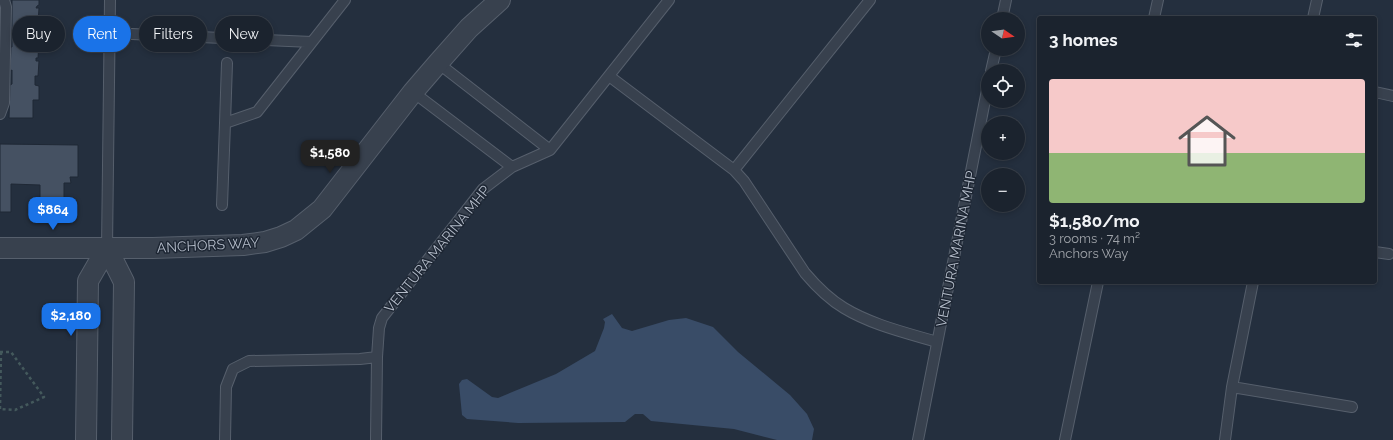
<!DOCTYPE html>
<meta charset="utf-8">
<style>
body{margin:0;font-family:Raleway,sans-serif;background:#282f3a;color:#f1f3f6;height:100vh;display:flex;flex-direction:column;font-size:15px;white-space:nowrap}
*{box-sizing:border-box;margin:0}
p{font-size:13px;color:#a0a4aa}
.icon{flex:none;width:22px;height:22px;fill:none;stroke:currentColor;stroke-width:2;stroke-linecap:round;stroke-linejoin:round}
.map{position:relative;flex:1;overflow:hidden}
.drawer{position:absolute;left:1037px;top:16px;width:340px;height:268px;display:flex;flex-direction:column;background:#1b232e;border-radius:4px;box-shadow:0 2px 6px #0003,0 0 0 1px #39404a}
.drawer>*{flex:none}
.guide{position:absolute;left:12px;top:16px;width:380px;height:36px;display:flex;gap:8px}
.needle{width:26px;rotate:103deg}
.tools{position:absolute;left:981px;top:12px;display:grid;gap:8px}
.tools a{display:grid;place-items:center;width:44px;height:44px;border-radius:50%;background:#1b232e;box-shadow:0 2px 6px #0003,0 0 0 1px #39404a;font-size:20px}
.price{position:absolute;translate:-50% -34px;padding:0 9px;border-radius:8px;background:#1a73e8;color:#fff;font-size:13px;line-height:26px;filter:drop-shadow(0 1px 2px #0008)}
.price::after{content:'';position:absolute;left:50%;top:24px;width:12px;height:9px;margin-left:-6px;background:inherit;clip-path:polygon(0 0,100% 0,50% 100%)}
.price.active{background:#222;color:#fff}
ul{padding:0;list-style:none}
li{display:grid;align-content:center;gap:8px;height:212px;padding:0 12px}
li span{display:grid;place-items:center;height:124px;border-radius:4px;color:#555}
li>.icon{margin-inline-start:auto}
span .icon{width:72px;height:72px;fill:#fffc;stroke-width:1}
li b{font-size:17px}
h2{display:flex;justify-content:space-between;align-items:center;height:48px;padding:0 12px;font-size:17px}
.chip{padding:0 14px;border-radius:18px;background:#1b232e;box-shadow:0 2px 6px #0003,0 0 0 1px #39404a;font-size:14px;line-height:36px}
.chip.active{background:#1a73e8;color:#fff}
.map>svg:first-child{display:block}
.water{fill:#394c67}
.building{fill:#455162;stroke:#1f2835}
.lines{fill:none;stroke-linecap:round;stroke-linejoin:round}
.service-casing{stroke:#565f6c;stroke-width:12}
.minor-casing{stroke:#565f6c;stroke-width:22}
.path{stroke:#44595c;stroke-width:2.5;stroke-dasharray:3 3;stroke-linecap:butt}
.service{stroke:#38414e;stroke-width:10}
.minor{stroke:#38414e;stroke-width:20}
.labels{text-anchor:middle;stroke-width:3;stroke-linejoin:round;paint-order:stroke}
.street-label{font-size:14px;fill:#b4bcc9;stroke:#1d2633}
</style>
<div class="map">
<svg width="1393" height="440" viewBox="0 0 1393 440">
<rect width="100%" height="100%" fill="#242f3e"/>
<!-- water -->
<path class="water" d="M612,314L622,328L632,331L669,320L686,318L713,327L738,352L790,395L807,414L814,429L812,440H777L734,429L651,421L643,414H635L625,422L518,423L467,419L462,415L459,384L462,380L467,379L492,397L498,398L556,374L595,351L604,328L605,322L603,319Z"/>
<!-- building -->
<path class="building" d="M12,0H39V5L37,6L36,8H39L38,24L36,23V42H39L38,58H36V61H39L38,76H35V85L39,86V100H33V118H9L10,85L12,84V70L10,71L11,47H12Z
M0,144L78,145V177H70L71,183H64V212L40,213V185L11,184V212H0Z"/>
<g class="lines">
<defs>
<path id="service" d="M1154,18L1158,0
M1313,18L1317,0
M1002,19L1006,0
M109,33L312,42L345,0
M438,63L550,150
M991,71L996,49
M609,76L734,170L744,181L805,273C816,286 829,299 844,308C872,325 907,333 937,342
M413,92L512,167
M1375,92L1393,96
M0,114L4,103L6,7L4,0
M225,123L227,63
M734,170L870,0
M222,205L225,123L257,112L312,42
M107,248L110,0
M1375,252L1389,254
M1232,387L1352,407
M225,440L226,387L233,369L249,361L360,359L377,357
M376,440L377,357L379,328L382,318L483,189L512,167L550,150L669,0
M918,440L988,85
M1065,440L1098,282
M1225,440L1232,387L1253,282"/>
<path id="minor" d="M0,248H153L243,245L265,242L281,237L296,230L322,209L413,92L438,63L469,28L500,0
M107,248L124,282L122,440
M86,440L88,281L107,248"/>
</defs>
<!-- service casing -->
<use href="#service" class="service-casing"/>
<!-- minor casing -->
<use href="#minor" class="minor-casing"/>
<!-- path -->
<path class="path" d="M0,352H11L44,397L15,410L0,409
M0,409L1,352"/>
<!-- service -->
<use href="#service" class="service"/>
<!-- minor -->
<use href="#minor" class="minor"/>
</g>
<g class="labels">
<!-- street labels -->
<g class="street-label">
<text transform="translate(208 245) rotate(-3)" y="5">ANCHORS WAY</text>
<text transform="translate(437 249) rotate(-51)" y="5">VENTURA MARINA MHP</text>
<text transform="translate(956 249) rotate(-79)" y="5">VENTURA MARINA MHP</text>
</g>
</g>
</svg>
<div class="tools">
<a><svg class="needle" viewBox="-14 -14 28 28"><path d="M0-13l5 13h-10z" fill="#e53935"/><path d="M0 13l5-13h-10z" fill="#a0a4aa"/></svg></a>
<a><svg class="icon" aria-label="locate" viewBox="0 0 24 24"><circle cx="12" cy="12" r="6"/><path d="M12 2v4M12 18v4M2 12h4M18 12h4"/></svg></a>
<a>+</a>
<a>−</a>
</div>
<b class="price active" style="left:330px;top:174px">$1,580</b>
<b class="price" style="left:53px;top:231px">$864</b>
<b class="price" style="left:71px;top:337px">$2,180</b>
<div class="guide">
<a class="chip">Buy</a>
<a class="chip active">Rent</a>
<a class="chip">Filters</a>
<a class="chip">New</a>
</div>
<section class="drawer">
<h2>3 homes<svg class="icon" aria-label="filters" viewBox="0 0 24 24"><path d="M4 7h16M4 17h16"/><circle cx="9" cy="7" r="2"/><circle cx="15" cy="17" r="2"/></svg></h2>
<ul>
<li><span style="background:linear-gradient(#f6c9c9 60%,#8fb573 0)"><svg class="icon" aria-label="home" viewBox="0 0 24 24"><path d="M3 11l9-7 9 7M6 9v11h12V9"/></svg></span><div><b>$1,580/mo</b><p>3 rooms · 74 m²</p><p>Anchors Way</p></div></li>
</ul>
</section>
</div>
